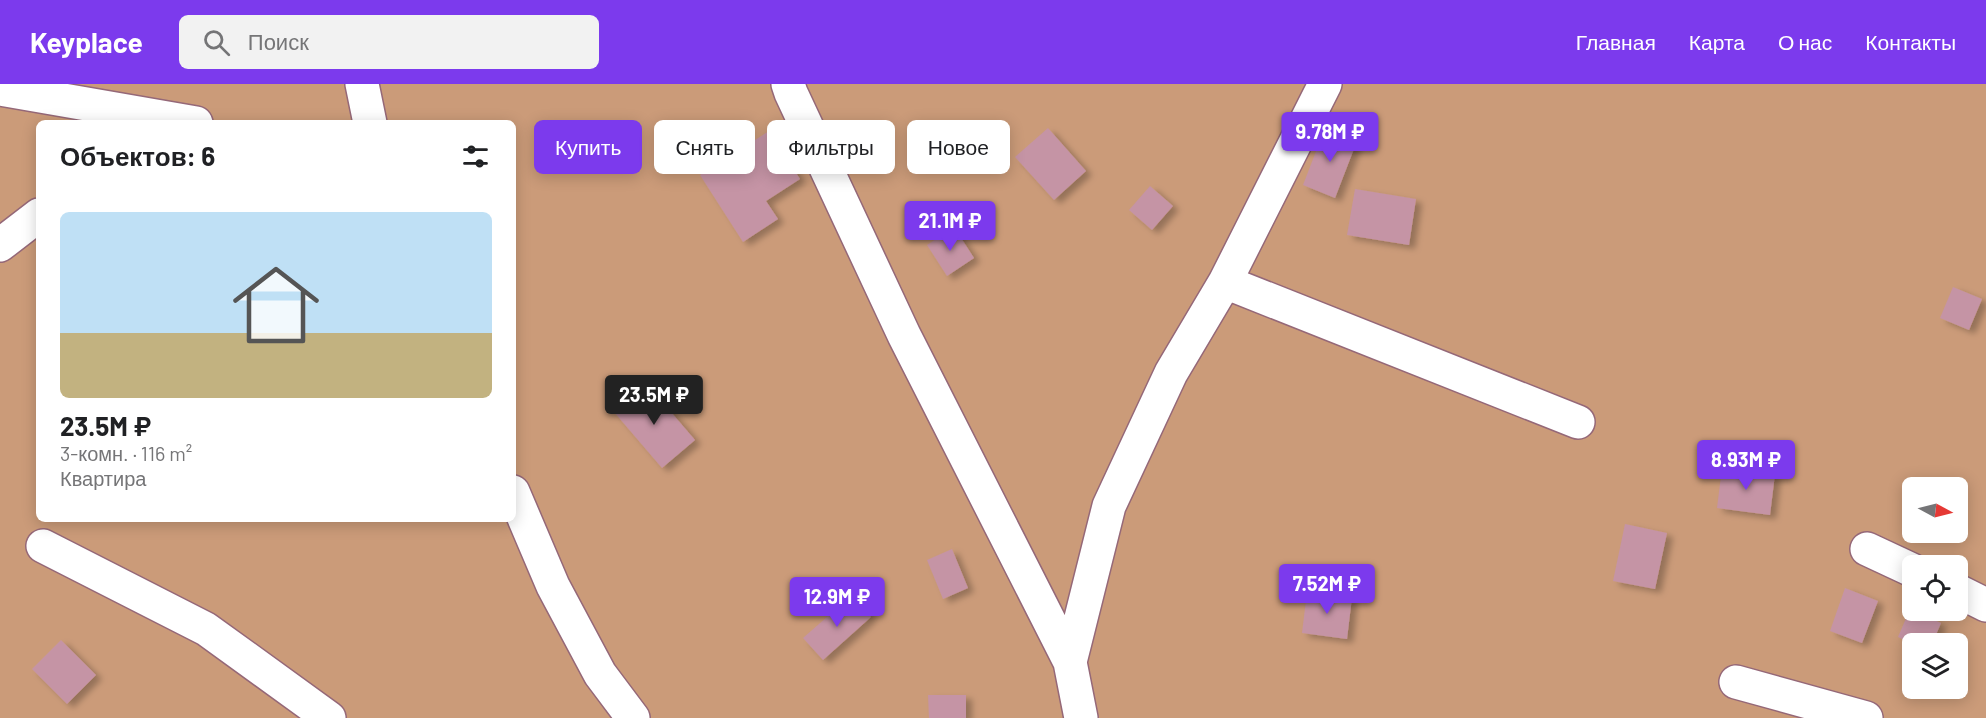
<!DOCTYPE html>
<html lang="ru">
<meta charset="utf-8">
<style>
body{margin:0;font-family:Barlow,sans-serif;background:#f2f2f2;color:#202124;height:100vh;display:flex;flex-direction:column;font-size:22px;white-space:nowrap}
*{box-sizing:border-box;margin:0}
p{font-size:20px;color:#757577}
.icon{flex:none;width:33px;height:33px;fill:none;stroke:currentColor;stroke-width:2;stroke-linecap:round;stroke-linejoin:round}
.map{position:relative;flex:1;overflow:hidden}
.sheet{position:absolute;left:36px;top:36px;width:480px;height:402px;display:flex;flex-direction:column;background:#fff;border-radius:9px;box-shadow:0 3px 15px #0003}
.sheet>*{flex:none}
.guide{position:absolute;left:534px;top:36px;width:570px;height:54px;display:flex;gap:12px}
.needle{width:39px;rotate:97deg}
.controls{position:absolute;left:1902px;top:393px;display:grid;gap:12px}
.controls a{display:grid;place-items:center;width:66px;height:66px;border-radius:9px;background:#fff;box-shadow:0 3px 15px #0003;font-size:30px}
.price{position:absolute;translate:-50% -51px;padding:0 14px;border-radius:6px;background:#7c3aed;color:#fff;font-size:20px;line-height:39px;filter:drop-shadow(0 2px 3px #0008)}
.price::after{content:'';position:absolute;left:50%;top:36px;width:18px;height:14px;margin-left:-9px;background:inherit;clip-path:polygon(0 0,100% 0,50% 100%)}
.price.current{background:#222;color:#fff}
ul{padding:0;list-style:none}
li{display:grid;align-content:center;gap:12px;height:318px;padding:0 24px}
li+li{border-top:2px solid #e0e0e0}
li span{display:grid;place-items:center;height:186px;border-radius:9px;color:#555}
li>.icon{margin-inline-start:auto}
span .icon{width:108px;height:108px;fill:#fffc;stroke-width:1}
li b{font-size:26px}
h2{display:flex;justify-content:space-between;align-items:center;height:72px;padding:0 24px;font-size:26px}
.chip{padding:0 21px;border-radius:9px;background:#fff;box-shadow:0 3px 15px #0003;font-size:21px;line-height:54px}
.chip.current{background:#7c3aed;color:#fff}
header{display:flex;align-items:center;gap:36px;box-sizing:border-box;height:84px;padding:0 30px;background:#7c3aed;color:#fff}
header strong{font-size:28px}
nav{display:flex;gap:33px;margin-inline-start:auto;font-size:21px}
.search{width:420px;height:54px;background:#f2f2f2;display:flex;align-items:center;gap:15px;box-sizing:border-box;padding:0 21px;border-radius:9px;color:#757577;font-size:22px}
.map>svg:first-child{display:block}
.green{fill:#cb9b79;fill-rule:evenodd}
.building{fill:#c594a5;filter:url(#shadow)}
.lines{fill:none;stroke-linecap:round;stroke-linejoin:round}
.minor-casing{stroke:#956878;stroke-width:36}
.minor{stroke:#fff;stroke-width:33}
</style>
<header>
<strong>Keyplace</strong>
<div class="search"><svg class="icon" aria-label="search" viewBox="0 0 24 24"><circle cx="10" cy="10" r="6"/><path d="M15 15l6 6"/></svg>Поиск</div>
<nav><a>Главная</a><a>Карта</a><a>О нас</a><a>Контакты</a></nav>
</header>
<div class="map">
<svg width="1986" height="634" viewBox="0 0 1986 634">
<defs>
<filter id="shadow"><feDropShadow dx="6" dy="4" stdDeviation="3" flood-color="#0004"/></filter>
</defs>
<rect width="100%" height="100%" fill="#f2bfd1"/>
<!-- green -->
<path class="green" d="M0,0H1986V634H0ZM39,39H513V435H39ZM1912,404H1958V448H1912ZM1912,482H1958V526H1912ZM1912,560H1958V604H1912Z"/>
<!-- building -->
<path class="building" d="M1048,44L1086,87L1054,116L1015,73Z
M1325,44L1357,57L1335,114L1303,101Z
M769,47L800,95L766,117L778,135L743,158L700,91Z
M1150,102L1173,122L1152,146L1129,126Z
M1355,105L1416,115L1409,161L1347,151Z
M954,143L974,174L947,192L927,161Z
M1953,203L1982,215L1969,246L1940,234Z
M647,300L695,356L662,384L614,328Z
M1722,384L1775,390L1770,431L1717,424Z
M1625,440L1667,449L1655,505L1613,497Z
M952,465L968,504L943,515L927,476Z
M1845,504L1878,517L1862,559L1830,547Z
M1307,508L1352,513L1347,555L1302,549Z
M852,511L871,533L823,576L803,554Z
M1910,525L1941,539L1932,560H1913L1898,553Z
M61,556L96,591L67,620L32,585Z
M928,611H966V634H929Z"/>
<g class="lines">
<defs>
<path id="minor" d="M362,0L370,39
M788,0L791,9L904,251L1070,578L1081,634
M0,5L196,39
M0,161L39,131
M1225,198L1578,338
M513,408L553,502L600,590L633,634
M43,462L206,545L329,634
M1867,465L1912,486
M1958,507L1986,521
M1070,578L1109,422L1171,289L1225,198L1325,0
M1736,598L1866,634"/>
</defs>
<!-- minor casing -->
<use href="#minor" class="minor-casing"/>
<!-- minor -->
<use href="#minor" class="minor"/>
</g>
</svg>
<div class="controls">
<a><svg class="needle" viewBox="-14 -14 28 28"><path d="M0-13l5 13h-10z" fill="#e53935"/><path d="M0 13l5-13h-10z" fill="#757577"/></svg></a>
<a><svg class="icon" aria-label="locate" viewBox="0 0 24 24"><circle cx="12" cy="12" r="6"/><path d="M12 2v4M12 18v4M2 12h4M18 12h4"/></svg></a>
<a><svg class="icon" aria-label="layers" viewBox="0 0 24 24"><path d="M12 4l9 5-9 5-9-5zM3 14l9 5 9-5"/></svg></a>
</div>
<b class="price" style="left:1330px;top:79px">9.78M ₽</b>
<b class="price" style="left:950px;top:168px">21.1M ₽</b>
<b class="price current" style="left:654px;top:342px">23.5M ₽</b>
<b class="price" style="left:1746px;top:407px">8.93M ₽</b>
<b class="price" style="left:1327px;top:531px">7.52M ₽</b>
<b class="price" style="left:837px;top:544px">12.9M ₽</b>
<div class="guide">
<a class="chip current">Купить</a>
<a class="chip">Снять</a>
<a class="chip">Фильтры</a>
<a class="chip">Новое</a>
</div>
<section class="sheet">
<h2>Объектов: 6<svg class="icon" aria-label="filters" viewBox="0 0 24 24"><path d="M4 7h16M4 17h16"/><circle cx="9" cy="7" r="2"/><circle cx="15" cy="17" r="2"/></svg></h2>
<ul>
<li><span style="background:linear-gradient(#bfe0f5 65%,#c2b280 0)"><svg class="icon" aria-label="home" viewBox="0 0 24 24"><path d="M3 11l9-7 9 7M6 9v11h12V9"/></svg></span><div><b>23.5M ₽</b><p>3-комн. · 116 m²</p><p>Квартира</p></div></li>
</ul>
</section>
</div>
